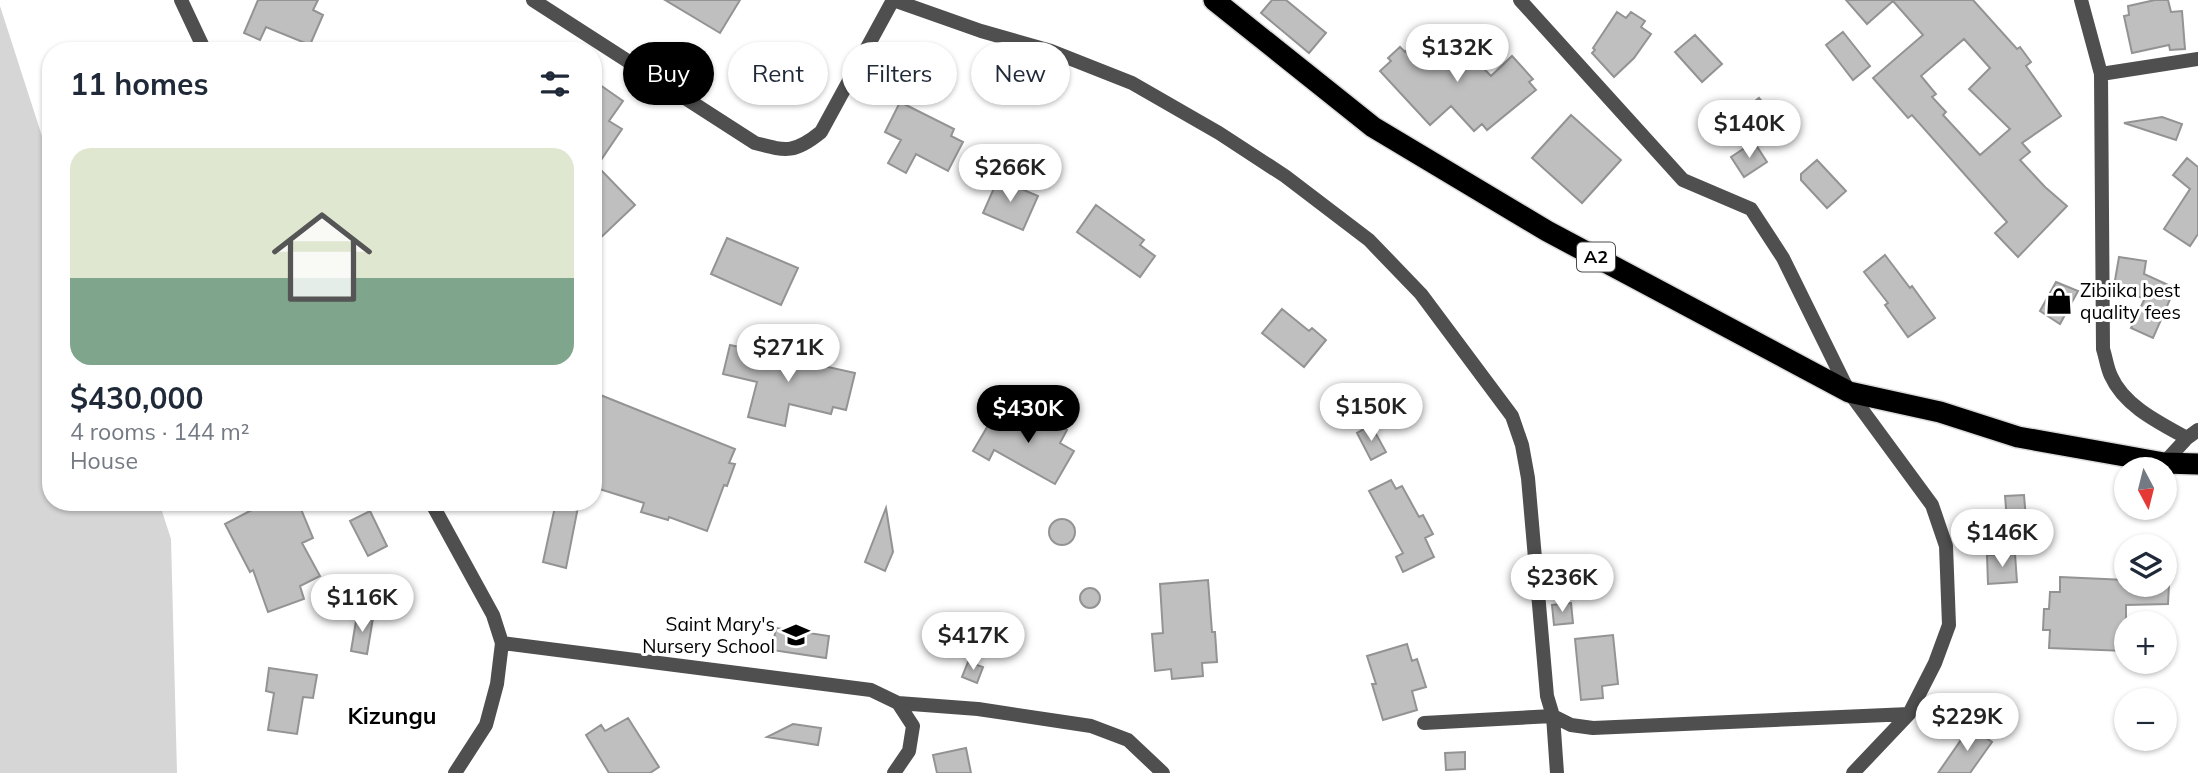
<!DOCTYPE html>
<meta charset="utf-8">
<style>
body{margin:0;font-family:Mulish,sans-serif;background:#f6f6f7;color:#1f2937;height:100vh;display:flex;flex-direction:column;font-size:26px;white-space:nowrap}
*{box-sizing:border-box;margin:0}
p{font-size:23px;color:#747a83}
.icon{flex:none;width:38px;height:38px;fill:none;stroke:currentColor;stroke-width:2;stroke-linecap:round;stroke-linejoin:round}
.map{position:relative;flex:1;overflow:hidden}
.panel{position:absolute;left:42px;top:42px;width:560px;height:469px;display:flex;flex-direction:column;background:#fff;border-radius:28px;box-shadow:0 2px 5px #0004}
.panel>*{flex:none}
.hud{position:absolute;left:623px;top:42px;width:665px;height:63px;display:flex;gap:14px}
.needle{width:46px;rotate:173deg}
.controls{position:absolute;left:2114px;top:457px;display:grid;gap:14px}
.controls a{display:grid;place-items:center;width:63px;height:63px;border-radius:50%;background:#fff;box-shadow:0 2px 5px #0004;font-size:35px}
.price{position:absolute;translate:-50% -60px;padding:0 16px;border-radius:24px;background:#fff;color:#222;font-size:23px;line-height:46px;filter:drop-shadow(0 2px 4px #0008)}
.price::after{content:'';position:absolute;left:50%;top:42px;width:21px;height:16px;margin-left:-10px;background:inherit;clip-path:polygon(0 0,100% 0,50% 100%)}
.price.active{background:#000;color:#fff}
ul{padding:0;list-style:none}
li{display:grid;align-content:center;gap:14px;height:371px;padding:0 28px}
li+li{border-top:2px solid #e0e1e3}
li span{display:grid;place-items:center;height:217px;border-radius:21px;color:#555}
li>.icon{margin-inline-start:auto}
span .icon{width:126px;height:126px;fill:#fffc;stroke-width:1}
li b{font-size:30px}
h2{display:flex;justify-content:space-between;align-items:center;height:84px;padding:0 28px;font-size:30px}
.chip{padding:0 24px;border-radius:32px;background:#fff;box-shadow:0 2px 5px #0004;font-size:24px;line-height:63px}
.chip.active{background:#000;color:#fff}
.map>svg:first-child{display:block}
.green{fill:#d6d6d6}
.building{fill:#bfbfbf;stroke:#939393;stroke-width:2;fill-rule:evenodd}
.lines{fill:none;stroke-linecap:round;stroke-linejoin:round}
.highway-casing{stroke:#dbdbdb;stroke-width:24}
.street{stroke:#4f4f4f;stroke-width:14}
.highway{stroke:#000;stroke-width:21}
.labels{text-anchor:middle;stroke-width:6;stroke-linejoin:round;paint-order:stroke}
.shield{fill:#fff;stroke:#4c4c4c;stroke-width:2}
.shield-label{font-size:18px;font-weight:bold;fill:#000}
.poi-label{font-size:19px;fill:#000;stroke:#fff;text-anchor:start}
.quarter-label{font-size:23px;font-weight:bold;fill:#000;stroke:#fff}
</style>
<div class="map">
<svg width="2198" height="773" viewBox="0 0 2198 773">
<rect width="100%" height="100%" fill="#fff"/>
<!-- green -->
<path class="green" d="M0,6L51,164V502H159L171,539L177,773H0Z"/>
<!-- building -->
<path class="building" d="M258,0H318L313,10L323,15L310,45L266,27L260,40L244,33Z
M665,0H740L720,33Z
M1272,0H1286L1326,33L1309,53L1261,13Z
M1846,0H1973L2017,49L2020,47L2031,62L2026,66L2061,116L2022,143L2030,152L2020,160L2045,187L2067,206L2018,257L1995,233L2007,222L1912,115L1908,118L1873,78L1923,35L1893,1L1867,24ZM1964,39L1990,68L1969,89L2010,129L1980,155L1943,115L1946,112L1932,97L1936,94L1921,76Z
M2155,0H2168L2171,12L2182,11L2185,49L2170,50L2169,45L2132,53L2124,16L2129,15L2128,6Z
M1617,12L1626,18L1631,12L1645,21L1641,27L1651,34L1634,58L1614,77L1592,53L1595,50L1593,48Z
M1843,32L1870,66L1853,80L1826,45Z
M1449,33L1491,76L1512,56L1533,79L1529,82L1536,90L1487,130L1482,124L1474,131L1451,106L1430,125L1380,71L1391,61L1388,58L1400,47L1405,52L1414,43L1426,55Z
M1695,35L1722,64L1702,82L1675,52Z
M593,80L623,101L609,121L622,129L597,166L635,205L593,245Z
M1759,98L1779,122L1761,138L1740,113Z
M900,102L954,129L951,136L963,142L948,171L916,154L906,173L888,163L901,140L885,132Z
M1571,115L1621,160L1582,203L1532,158Z
M2162,117L2182,124L2176,140L2124,123Z
M1754,142L1767,162L1744,177L1731,157Z
M2187,158L2198,167V234L2190,246L2164,229L2190,189L2173,175Z
M1817,160L1846,191L1827,208L1801,180V174Z
M998,179L1038,196L1023,230L983,213Z
M1096,205L1144,240L1140,245L1155,256L1140,277L1077,232Z
M727,238L798,268L781,305L711,274Z
M1885,255L1910,288L1912,286L1935,318L1908,337L1885,305L1888,303L1864,272Z
M2119,257L2146,261L2144,274L2175,288L2153,338L2131,328L2145,298L2113,292Z
M2056,282L2078,291L2060,324L2040,311Z
M1282,309L1309,331L1312,328L1326,340L1304,367L1262,333Z
M730,345L855,373L846,410L833,407L831,414L789,404L785,426L748,417L757,382L723,374Z
M593,392L735,449L729,463L735,464L727,486L724,485L707,531L669,517L668,520L641,512L644,503L593,487Z
M996,412L1019,425L1024,417L1035,423L1040,415L1067,430L1060,443L1074,451L1055,484L994,450L989,460L973,451Z
M1371,425L1386,452L1371,460L1357,433Z
M1391,480L1396,489L1402,486L1419,517L1423,515L1433,534L1425,538L1434,557L1403,572L1396,557L1403,553L1369,491Z
M2024,495L2027,531L2008,532L2005,496Z
M267,502H298L313,538L302,543L320,576L300,586L304,599L268,612L253,570L250,572L225,524Z
M556,502H579L566,568L543,562Z
M886,508L893,552L885,571L865,562Z
M370,511L387,546L368,556L350,521Z
M1049 532a13 13 0 1 1 26 0a13 13 0 1 1-26 0Z
M2015,554L2017,582L1988,584L1987,555Z
M2060,577L2126,580V584H2169L2168,604L2126,605V651L2049,648L2050,630H2043L2044,609H2049L2050,592H2060Z
M1208,580L1212,632H1215L1217,662L1202,663L1203,676L1172,679L1171,669L1155,671L1152,634L1163,633L1160,584Z
M1080 598a10 10 0 1 1 20 0a10 10 0 1 1-20 0Z
M1571,603L1573,623L1554,625L1552,605Z
M357,615L373,618L367,654L351,651Z
M776,628L829,636L826,658L772,650Z
M1613,635L1618,684L1602,686L1603,698L1581,700L1575,639Z
M1407,644L1412,661L1417,659L1426,687L1412,691L1417,710L1383,720L1372,684H1376L1367,656Z
M968,662L983,667L977,683L962,677Z
M269,668L317,675L313,698L303,697L297,734L268,730L274,693L266,691Z
M628,718L659,767L650,773H609L586,735L601,725L605,731Z
M793,724L821,728L818,745L767,737Z
M1970,727L1992,742L1970,773H1938Z
M966,748L971,773H937L933,755Z
M1465,752V769L1446,770L1445,753Z"/>
<g class="lines">
<defs>
<path id="highway" d="M1214,0L1373,127L1547,231L1849,392L1940,412L2018,437L2164,463L2198,464"/>
</defs>
<!-- highway casing -->
<use href="#highway" class="highway-casing"/>
<!-- street -->
<path class="street" d="M181,0L205,51
M533,0L755,143C786,151 794,154 821,132L893,0
M893,0L981,31L1051,51L1132,83L1219,133L1285,176L1369,240L1421,294L1512,416L1522,445L1528,478L1547,696L1553,716L1571,725L1593,728L1909,714
M1520,0L1683,180L1751,209L1783,258L1849,392L1932,505L1946,546L1949,625L1935,663L1909,714L1853,773
M2081,0L2101,74L2103,349C2106,358 2107,368 2111,376C2124,406 2160,423 2187,438
M2101,74L2198,59
M2164,463L2187,438L2198,430
M431,502L493,615L502,643L497,684L486,725L455,773
M502,643L871,690L898,703L913,726L909,751L894,773
M898,703L978,709L1091,726L1128,740L1163,773
M1424,723L1553,716L1557,773"/>
<!-- highway -->
<use href="#highway" class="highway"/>
</g>
<!-- icons -->
<defs>
<symbol id="shop-bare" viewBox="-9 -9 18 18"><path d="M-5-2.5h2.3a2.7 3.5 0 0 1 5.4 0H5L5.5 6h-11ZM-1.5-2.5h3a1.5 2.3 0 0 0-3 0Z" fill="#000" stroke="#fff" stroke-width="2.5" paint-order="stroke"/></symbol>
<symbol id="school-bare" viewBox="-9 -9 18 18"><path d="M0-5L7-2L0 1L-7-2ZM-4 1L0 2.5L4 1V4Q0 6-4 4Z" fill="#000" stroke="#fff" stroke-width="2.5" paint-order="stroke"/></symbol>
</defs>
<g fill-rule="evenodd">
<use href="#shop-bare" x="2040" y="282" width="38" height="38"/>
<use href="#school-bare" x="777" y="616" width="38" height="38"/>
</g>
<g class="labels">
<!-- shield labels -->
<rect class="shield" x="1577" y="242.5" width="38" height="29" rx="5"/>
<g class="shield-label">
<text x="1596" y="263">A2</text>
</g>
<!-- poi labels -->
<g class="poi-label">
<text x="2080" y="297">Zibiika best<tspan x="2080" dy="22">quality fees</tspan></text>
<text x="775" y="631" text-anchor="end">Saint Mary's<tspan x="775" dy="22">Nursery School</tspan></text>
</g>
<!-- quarter labels -->
<g class="quarter-label">
<text x="392" y="724">Kizungu</text>
</g>
</g>
</svg>
<div class="controls">
<a><svg class="needle" viewBox="-14 -14 28 28"><path d="M0-13l5 13h-10z" fill="#e53935"/><path d="M0 13l5-13h-10z" fill="#747a83"/></svg></a>
<a><svg class="icon" aria-label="layers" viewBox="0 0 24 24"><path d="M12 4l9 5-9 5-9-5zM3 14l9 5 9-5"/></svg></a>
<a>+</a>
<a>−</a>
</div>
<b class="price" style="left:1457px;top:84px">$132K</b>
<b class="price" style="left:1749px;top:160px">$140K</b>
<b class="price" style="left:1010px;top:204px">$266K</b>
<b class="price" style="left:788px;top:384px">$271K</b>
<b class="price" style="left:1371px;top:443px">$150K</b>
<b class="price active" style="left:1028px;top:445px">$430K</b>
<b class="price" style="left:2002px;top:569px">$146K</b>
<b class="price" style="left:1562px;top:614px">$236K</b>
<b class="price" style="left:362px;top:634px">$116K</b>
<b class="price" style="left:973px;top:672px">$417K</b>
<b class="price" style="left:1967px;top:753px">$229K</b>
<div class="hud">
<a class="chip active">Buy</a>
<a class="chip">Rent</a>
<a class="chip">Filters</a>
<a class="chip">New</a>
</div>
<section class="panel">
<h2>11 homes<svg class="icon" aria-label="filters" viewBox="0 0 24 24"><path d="M4 7h16M4 17h16"/><circle cx="9" cy="7" r="2"/><circle cx="15" cy="17" r="2"/></svg></h2>
<ul>
<li><span style="background:linear-gradient(#dfe7d0 60%,#7fa58c 0)"><svg class="icon" aria-label="home" viewBox="0 0 24 24"><path d="M3 11l9-7 9 7M6 9v11h12V9"/></svg></span><div><b>$430,000</b><p>4 rooms · 144 m²</p><p>House</p></div></li>
</ul>
</section>
</div>
